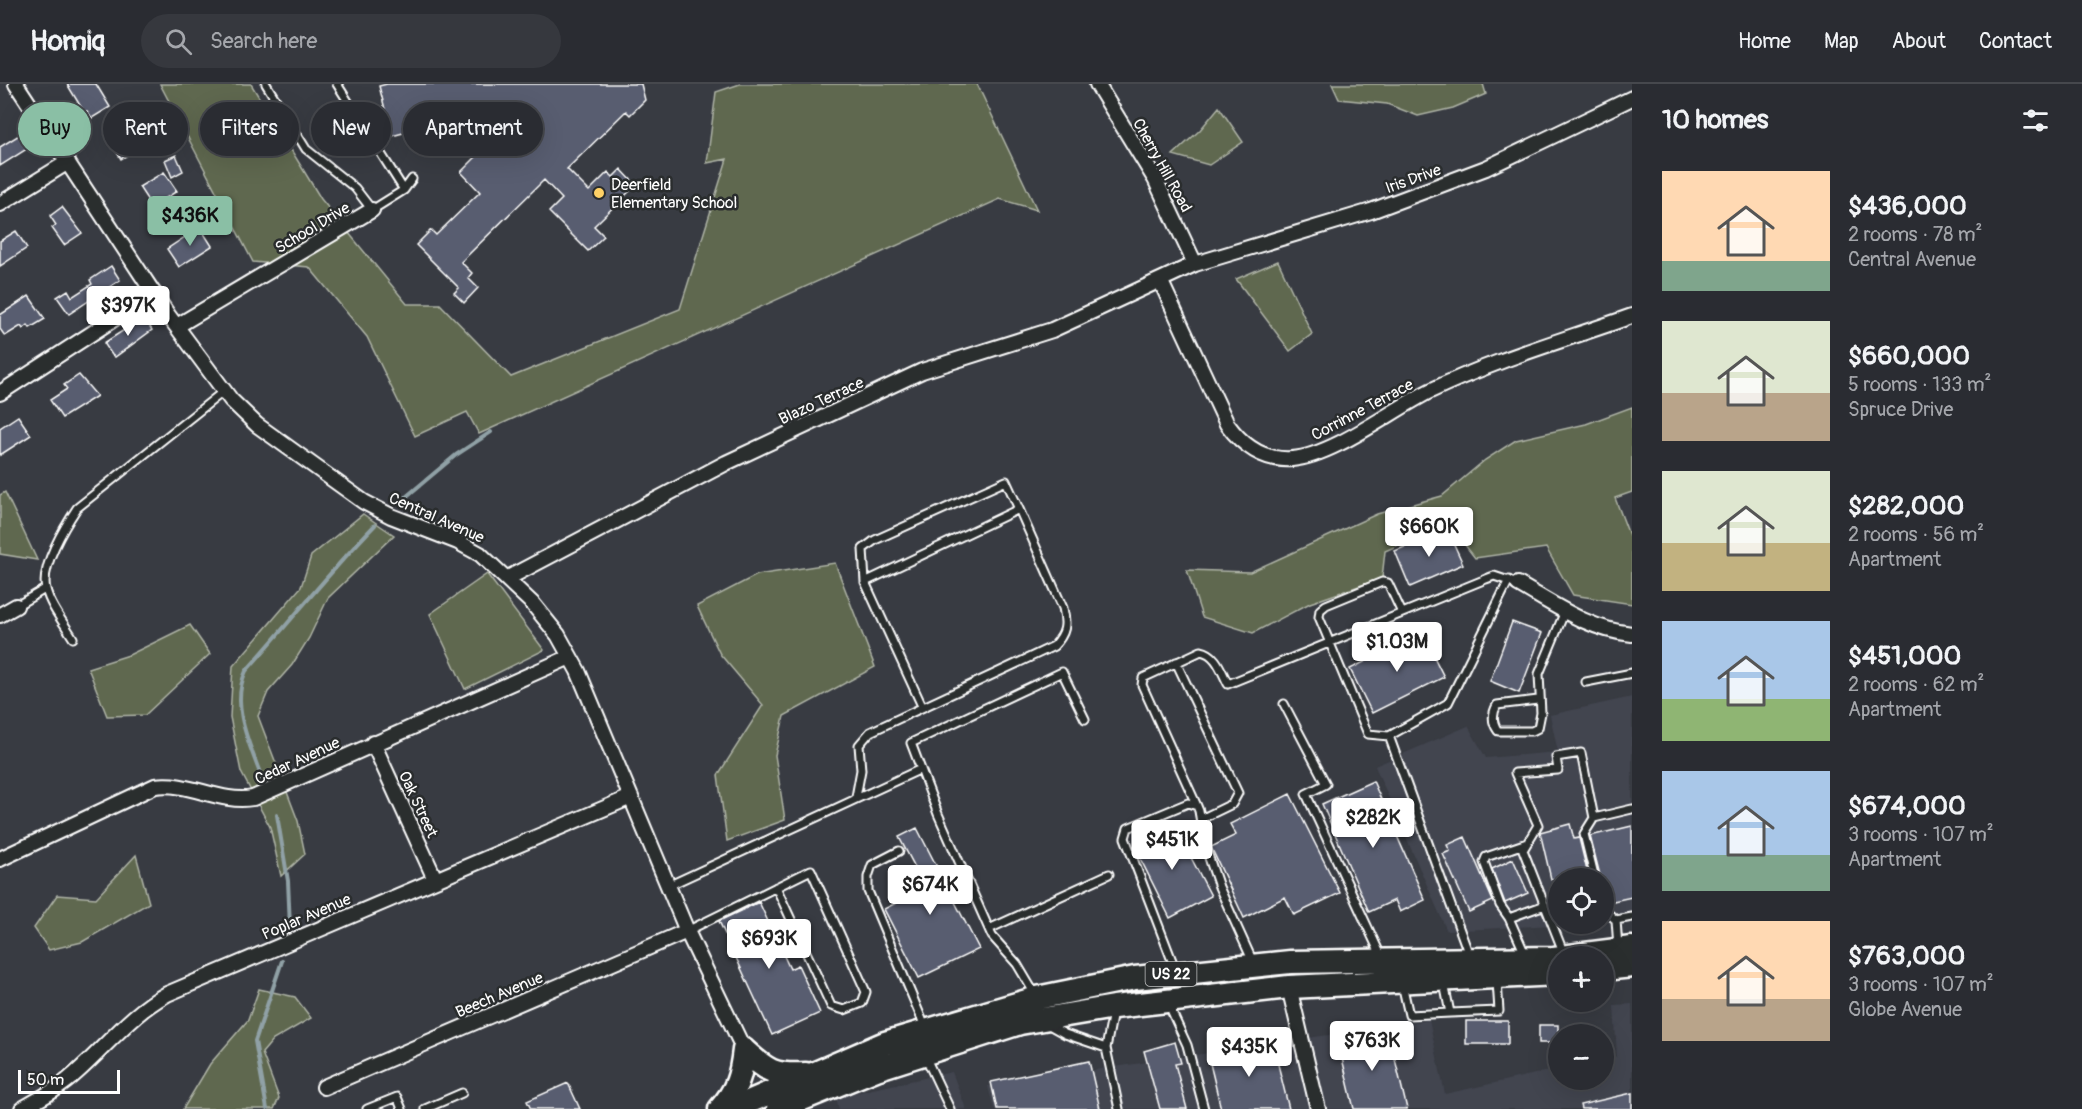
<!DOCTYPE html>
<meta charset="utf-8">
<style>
body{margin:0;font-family:Pangolin,sans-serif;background:#36383e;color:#f1f3f6;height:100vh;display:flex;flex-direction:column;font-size:22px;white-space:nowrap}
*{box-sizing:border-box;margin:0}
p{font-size:20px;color:#a5a7ac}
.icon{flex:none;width:33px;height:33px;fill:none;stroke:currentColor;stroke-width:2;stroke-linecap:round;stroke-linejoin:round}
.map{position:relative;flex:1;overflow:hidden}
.details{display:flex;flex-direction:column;background:#2a2c32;width:450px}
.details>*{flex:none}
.top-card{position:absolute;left:18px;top:18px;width:570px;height:54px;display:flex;gap:12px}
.controls{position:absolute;left:1548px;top:784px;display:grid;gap:12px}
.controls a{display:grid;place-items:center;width:66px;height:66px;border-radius:50%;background:#2a2c32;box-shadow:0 6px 24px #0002,0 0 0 2px #46484d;font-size:30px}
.scale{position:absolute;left:18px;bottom:15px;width:102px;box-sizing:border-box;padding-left:6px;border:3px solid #fff;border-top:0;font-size:16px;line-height:21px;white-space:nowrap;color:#fff;-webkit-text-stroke:4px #2a2d2e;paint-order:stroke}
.price{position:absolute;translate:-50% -51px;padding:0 14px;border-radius:6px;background:#fff;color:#222;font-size:20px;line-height:39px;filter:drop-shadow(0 2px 3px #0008)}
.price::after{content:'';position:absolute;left:50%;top:36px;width:18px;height:14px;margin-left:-9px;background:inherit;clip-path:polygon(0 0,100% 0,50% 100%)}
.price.on{background:#8abfa5;color:#111}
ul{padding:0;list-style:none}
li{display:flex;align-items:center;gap:18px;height:150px;padding:0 30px}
li span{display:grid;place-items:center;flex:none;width:168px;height:120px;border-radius:0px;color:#555}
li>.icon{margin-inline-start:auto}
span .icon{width:72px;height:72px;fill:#fffc;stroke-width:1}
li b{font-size:26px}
h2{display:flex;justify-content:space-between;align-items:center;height:72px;padding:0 30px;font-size:26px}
.pill{padding:0 21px;border-radius:27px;background:#2a2c32;box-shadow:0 6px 24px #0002,0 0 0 2px #46484d;font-size:21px;line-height:54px}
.pill.on{background:#8abfa5;color:#111}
header{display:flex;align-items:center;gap:36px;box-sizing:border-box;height:84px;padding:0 30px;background:#2a2c32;border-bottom:2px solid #46484d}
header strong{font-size:28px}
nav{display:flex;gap:33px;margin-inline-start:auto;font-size:21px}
.search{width:420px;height:54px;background:#36383e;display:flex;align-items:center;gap:15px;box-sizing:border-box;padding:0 21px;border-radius:33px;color:#a5a7ac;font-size:22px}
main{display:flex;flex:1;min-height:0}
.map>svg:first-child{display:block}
.built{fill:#424550}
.green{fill:#5f684f;stroke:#afb4a7;stroke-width:1.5}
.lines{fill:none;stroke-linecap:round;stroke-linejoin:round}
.stream{stroke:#90a1a6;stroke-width:4}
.building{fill:#595d6f;stroke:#fff;stroke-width:1.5}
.service-casing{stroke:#fff;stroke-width:11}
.minor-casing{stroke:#fff;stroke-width:18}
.trunk-casing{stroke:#fff;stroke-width:27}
.service{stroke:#2a2d2e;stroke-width:7}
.minor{stroke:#2a2d2e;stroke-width:14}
.trunk{stroke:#2a2d2e;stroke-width:22}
.poi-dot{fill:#ffd166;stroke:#2a2d2e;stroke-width:2}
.labels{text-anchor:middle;stroke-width:5;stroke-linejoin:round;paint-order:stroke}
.shield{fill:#2a2d2e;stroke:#bfc0c0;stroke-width:1.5}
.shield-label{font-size:15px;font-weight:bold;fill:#fff}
.street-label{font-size:16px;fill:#fff;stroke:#2a2d2e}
.poi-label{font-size:16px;fill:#fff;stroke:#2a2d2e;text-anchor:start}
</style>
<header>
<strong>Homiq</strong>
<div class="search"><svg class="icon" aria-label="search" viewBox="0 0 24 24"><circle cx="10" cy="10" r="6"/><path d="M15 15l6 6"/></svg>Search here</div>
<nav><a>Home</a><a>Map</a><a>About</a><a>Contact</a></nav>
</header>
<main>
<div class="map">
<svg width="1632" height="1025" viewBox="0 0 1632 1025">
<rect width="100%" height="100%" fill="#383b42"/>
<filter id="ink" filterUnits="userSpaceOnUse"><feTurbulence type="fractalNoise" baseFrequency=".0167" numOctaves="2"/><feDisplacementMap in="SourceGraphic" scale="12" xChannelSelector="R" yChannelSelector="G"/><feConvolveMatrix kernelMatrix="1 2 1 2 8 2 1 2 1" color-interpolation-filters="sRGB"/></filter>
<g filter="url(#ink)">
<!-- built -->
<path class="built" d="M1632,613V837L1604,838V795H1558V840H1569L1447,847L1375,682L1468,642L1486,674L1558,668L1550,631Z
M1632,920V1025H994L988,1002L1429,936L1445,1010L1558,985V996H1604V976L1617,972L1614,921Z
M952,988L966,1025H839L836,1013Z"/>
<!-- green -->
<path class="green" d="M160,0H251L321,115L407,220H440L511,293L680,225L727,75L707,79L716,8L740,0H977L1037,126L1000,115L479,350L467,328L415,352L367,253L309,183L253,178Z
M1332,0H1483L1486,10L1453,24L1418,32L1387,20L1339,15Z
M1219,23L1243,58L1209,81L1173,71L1200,46Z
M1278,177L1312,250L1290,267L1236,195Z
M1632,323V408L1615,414L1632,459V520L1573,511L1546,464L1475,474L1448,439L1385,467L1382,494L1310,519L1253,549L1202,533L1187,486L1250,488L1377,430L1442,412L1485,376L1516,356L1586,340Z
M5,408L37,476L0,470V411Z
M363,430L394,451L328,514L309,554L292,581L268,608L258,632L298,737L305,770L281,792L270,743L241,688L230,633L233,582L301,503L311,472Z
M835,479L875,583L784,632L775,671L785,736L727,757L718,691L763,621L720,570L697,522L757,491Z
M487,490L544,566L465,605L430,530Z
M190,541L210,570L145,631L107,632L88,584L129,571Z
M136,771L149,819L82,858L49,866L34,844L57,811L96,814Z
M259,905L295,913L311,934L273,956L262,969L279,1014L274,1025H183L210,980L248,936Z"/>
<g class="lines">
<!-- stream -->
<path class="stream" d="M401,417L456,371L491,348
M264,700C252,665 229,623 246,587C290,538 330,487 375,441
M277,731L288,797L290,843
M267,1025L255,957L282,877"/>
</g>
<!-- building -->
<path class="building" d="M67,0H96L110,23L92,34L87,27L84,28Z
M387,0H641L645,16L630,31L626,27L567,85L589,107L608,88L613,93L621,85L636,101L594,142L604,152L588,167L549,128L562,115L544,96L461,178L472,189L468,194L478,204L464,219L454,209L459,204L416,161L431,146L436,151L480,108L461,88L498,51L491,43L486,26L392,52L379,2Z
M151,29L159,42L135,58L139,64L121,75L108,54Z
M24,48L33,61L0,82V63Z
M176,71L183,87L172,93L165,76Z
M164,88L177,107L152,123L139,103Z
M62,123L82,149L64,161L52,144L56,141L50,132Z
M200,143L212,162L179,183L167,165Z
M16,147L27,164L0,182V157Z
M111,182L120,196L69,230L57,213L68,206L72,213L92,200L90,196Z
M29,212L45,235L30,244L28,241L23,245L21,242L5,252L0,245V231Z
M144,233L152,246L115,273L112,271L104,259Z
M79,291L97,312L62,334L50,316L67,305L64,301Z
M18,332L31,351L0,371V344Z
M1447,445L1463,480L1410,503L1395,467Z
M1512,538L1542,549L1519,609L1490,597Z
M1422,549L1444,593L1372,629L1350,585Z
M1373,697L1425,816L1400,828L1395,816L1369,828L1322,720Z
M1290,710L1340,809L1294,831L1285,813L1244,834L1211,763L1236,751L1230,740Z
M1570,740L1574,755L1579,754L1589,795H1551L1540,748Z
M1174,741L1211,812L1170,834L1134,762Z
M1632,742V813L1604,819V795H1601L1590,752Z
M917,744L979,865L919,894L884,825L926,804L899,753Z
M1465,753L1493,817L1469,828L1443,770L1450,767L1447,761Z
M1513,775L1528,809L1505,819L1492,785Z
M759,818L790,885L798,881L820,929L772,951L719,837Z
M1466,937H1508V960H1466Z
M1539,941H1558V959H1539Z
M1388,946L1407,1025H1354L1338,957Z
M1272,956L1289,1025H1221L1208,971Z
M1175,958L1181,979L1175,980L1187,1025H1160L1144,967Z
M1089,977L1100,1025H997L991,998Z
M568,999L580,1025H531L527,1017Z
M1632,1009V1025H1581L1580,1021Z"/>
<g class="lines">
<defs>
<path id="service" d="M266,0L306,65L355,104L372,126L404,106L412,95
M337,0L404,106
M865,498L863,465L875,456L1006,397L1019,425
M16,522L45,505
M73,554C64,539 50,522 46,505C40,483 65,442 77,424L224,307
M1176,578L1238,709L1232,720L1201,735
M1586,598L1632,589
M1538,616L1497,621C1492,630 1492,639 1498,647H1532L1538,644L1541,629L1539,590L1565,527
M1284,620L1326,700L1306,710L1382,874
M1389,652L1368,650L1319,533L1320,526L1326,521L1382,498L1388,499L1402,529
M856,713L861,686L859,661L870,648L1054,562C1066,549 1067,541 1063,524L1019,425L865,498L922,622
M1197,722L1142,601L1143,594L1201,567C1217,570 1221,587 1228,600L1486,495L1494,492L1518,500
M1594,734L1584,750L1595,795
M899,767L872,781L868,793V807L926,945
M668,802L921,685
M1604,826L1616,836L1618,863
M1509,834L1545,821
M1616,836L1632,833
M989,845L1109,790
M687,847L811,786L866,908L862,919L844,926L831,922L776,803
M1525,870L1509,834L1500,821L1484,778L1486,773L1527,759
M1564,870L1523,766L1538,741L1515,689L1558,686L1556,673L1581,669L1594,734L1632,725
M1469,871L1389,652L1448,619L1509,496
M1176,887L1125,754L1128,744L1188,719L1197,722L1199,727L1205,762L1219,803L1253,878
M1402,900L1409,931L1450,929L1444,899
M1036,912L1017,880L992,852L938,730L911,659L1062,588L1085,635
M1168,920L1187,961L1204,1025
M1113,928L1106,964L1119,1025
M1450,929L1499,927L1497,897
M1047,940L1065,950L1106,964
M925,972L950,1025
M367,1025L397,1013L402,1025
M425,1025L462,1009"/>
<path id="minor" d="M16,0L168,231L231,316L257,341L364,418L391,432L458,458L480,470L533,520L558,551L578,587L687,847L744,966
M1097,0L1155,95L1195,180
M0,120L68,78
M1161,198L1227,340C1242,361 1264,377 1292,375C1333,372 1392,326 1430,307C1494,276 1565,256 1632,232
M177,242L372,126
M0,309L154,209
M508,494L726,379L922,287L1052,246L1195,180L1371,127L1486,84L1632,14
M1518,500C1555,521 1589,546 1632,550
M0,531L16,522
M373,659L435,795
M0,775L155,702C189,697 220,720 253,714L570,573
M1289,903L1318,1025
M324,1003L687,847
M22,1025C41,1014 60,1004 76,989C107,962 130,930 167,910L631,713"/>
<path id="trunk" d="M1604,885L1632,882
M744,966C767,987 774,992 806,990
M720,1025C737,1006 741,992 744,966
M732,1025L885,959L1037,914L1135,894L1290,878L1554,874L1632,864
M778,1025L876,985L1020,939L1114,923L1289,903L1558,890"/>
</defs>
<!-- service casing -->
<use href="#service" class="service-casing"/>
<!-- minor casing -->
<use href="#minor" class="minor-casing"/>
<!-- trunk casing -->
<use href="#trunk" class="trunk-casing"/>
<!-- service -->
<use href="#service" class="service"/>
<!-- minor -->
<use href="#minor" class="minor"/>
<!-- trunk -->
<use href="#trunk" class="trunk"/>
</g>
</g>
<!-- markers -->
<circle class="poi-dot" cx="599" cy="109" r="6"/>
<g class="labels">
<!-- shield labels -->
<rect class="shield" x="1145.5" y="878" width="51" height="24" rx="4.5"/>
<g class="shield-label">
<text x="1171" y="895">US 22</text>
</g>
<!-- street labels -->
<g class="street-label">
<text transform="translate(1163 81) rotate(61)" y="6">Cherry Hill Road</text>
<text transform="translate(1413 94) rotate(-20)" y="6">Iris Drive</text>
<text transform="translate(312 143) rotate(-31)" y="6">School Drive</text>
<text transform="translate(821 316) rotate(-25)" y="6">Blazo Terrace</text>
<text transform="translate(1362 325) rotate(-28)" y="6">Corrinne Terrace</text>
<text transform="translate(437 433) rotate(24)" y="6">Central Avenue</text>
<text transform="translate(297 676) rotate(-25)" y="6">Cedar Avenue</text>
<text transform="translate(419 720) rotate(65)" y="6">Oak Street</text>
<text transform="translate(306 832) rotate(-23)" y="6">Poplar Avenue</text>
<text transform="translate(499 910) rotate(-23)" y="6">Beech Avenue</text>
</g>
<!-- poi labels -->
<g class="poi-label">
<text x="611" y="106">Deerfield<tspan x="611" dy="18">Elementary School</tspan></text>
</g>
</g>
</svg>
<div class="controls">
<a><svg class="icon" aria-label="locate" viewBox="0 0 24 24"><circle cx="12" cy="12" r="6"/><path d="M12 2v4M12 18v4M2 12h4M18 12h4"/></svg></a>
<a>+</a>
<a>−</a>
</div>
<div class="scale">50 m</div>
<b class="price on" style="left:190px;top:163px">$436K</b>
<b class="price" style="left:128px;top:253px">$397K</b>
<b class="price" style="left:1429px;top:474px">$660K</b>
<b class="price" style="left:1397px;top:589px">$1.03M</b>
<b class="price" style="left:1373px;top:765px">$282K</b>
<b class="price" style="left:1172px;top:787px">$451K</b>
<b class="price" style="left:930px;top:832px">$674K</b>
<b class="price" style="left:769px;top:886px">$693K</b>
<b class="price" style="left:1372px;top:988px">$763K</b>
<b class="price" style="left:1249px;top:994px">$435K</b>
<div class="top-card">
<a class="pill on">Buy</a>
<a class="pill">Rent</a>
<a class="pill">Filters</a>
<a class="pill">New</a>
<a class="pill">Apartment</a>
</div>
</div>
<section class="details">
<h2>10 homes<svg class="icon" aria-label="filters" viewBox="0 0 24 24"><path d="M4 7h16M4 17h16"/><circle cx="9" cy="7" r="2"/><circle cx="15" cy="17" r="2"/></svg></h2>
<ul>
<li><span style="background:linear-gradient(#ffd9b3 75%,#7fa58c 0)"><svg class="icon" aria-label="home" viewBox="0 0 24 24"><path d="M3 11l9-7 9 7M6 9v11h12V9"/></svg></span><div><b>$436,000</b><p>2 rooms · 78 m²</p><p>Central Avenue</p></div></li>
<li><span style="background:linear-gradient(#dfe7d0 60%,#b9a48a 0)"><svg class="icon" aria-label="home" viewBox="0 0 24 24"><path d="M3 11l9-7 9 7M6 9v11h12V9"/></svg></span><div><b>$660,000</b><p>5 rooms · 133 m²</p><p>Spruce Drive</p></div></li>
<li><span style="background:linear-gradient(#dfe7d0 60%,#c2b280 0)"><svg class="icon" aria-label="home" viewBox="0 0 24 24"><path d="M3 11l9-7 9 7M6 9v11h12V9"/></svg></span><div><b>$282,000</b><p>2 rooms · 56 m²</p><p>Apartment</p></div></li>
<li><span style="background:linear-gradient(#a9c7e8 65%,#8fb573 0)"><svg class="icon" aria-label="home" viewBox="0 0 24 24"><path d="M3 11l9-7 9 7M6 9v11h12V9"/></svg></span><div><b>$451,000</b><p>2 rooms · 62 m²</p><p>Apartment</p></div></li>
<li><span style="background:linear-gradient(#a9c7e8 70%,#7fa58c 0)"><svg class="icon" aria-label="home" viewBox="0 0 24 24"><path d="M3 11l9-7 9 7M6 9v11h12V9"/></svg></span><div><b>$674,000</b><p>3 rooms · 107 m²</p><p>Apartment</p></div></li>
<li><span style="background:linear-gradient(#ffd9b3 65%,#b9a48a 0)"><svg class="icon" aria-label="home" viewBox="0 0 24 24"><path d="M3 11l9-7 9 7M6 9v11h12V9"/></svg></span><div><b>$763,000</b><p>3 rooms · 107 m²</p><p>Globe Avenue</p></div></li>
</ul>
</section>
</main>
